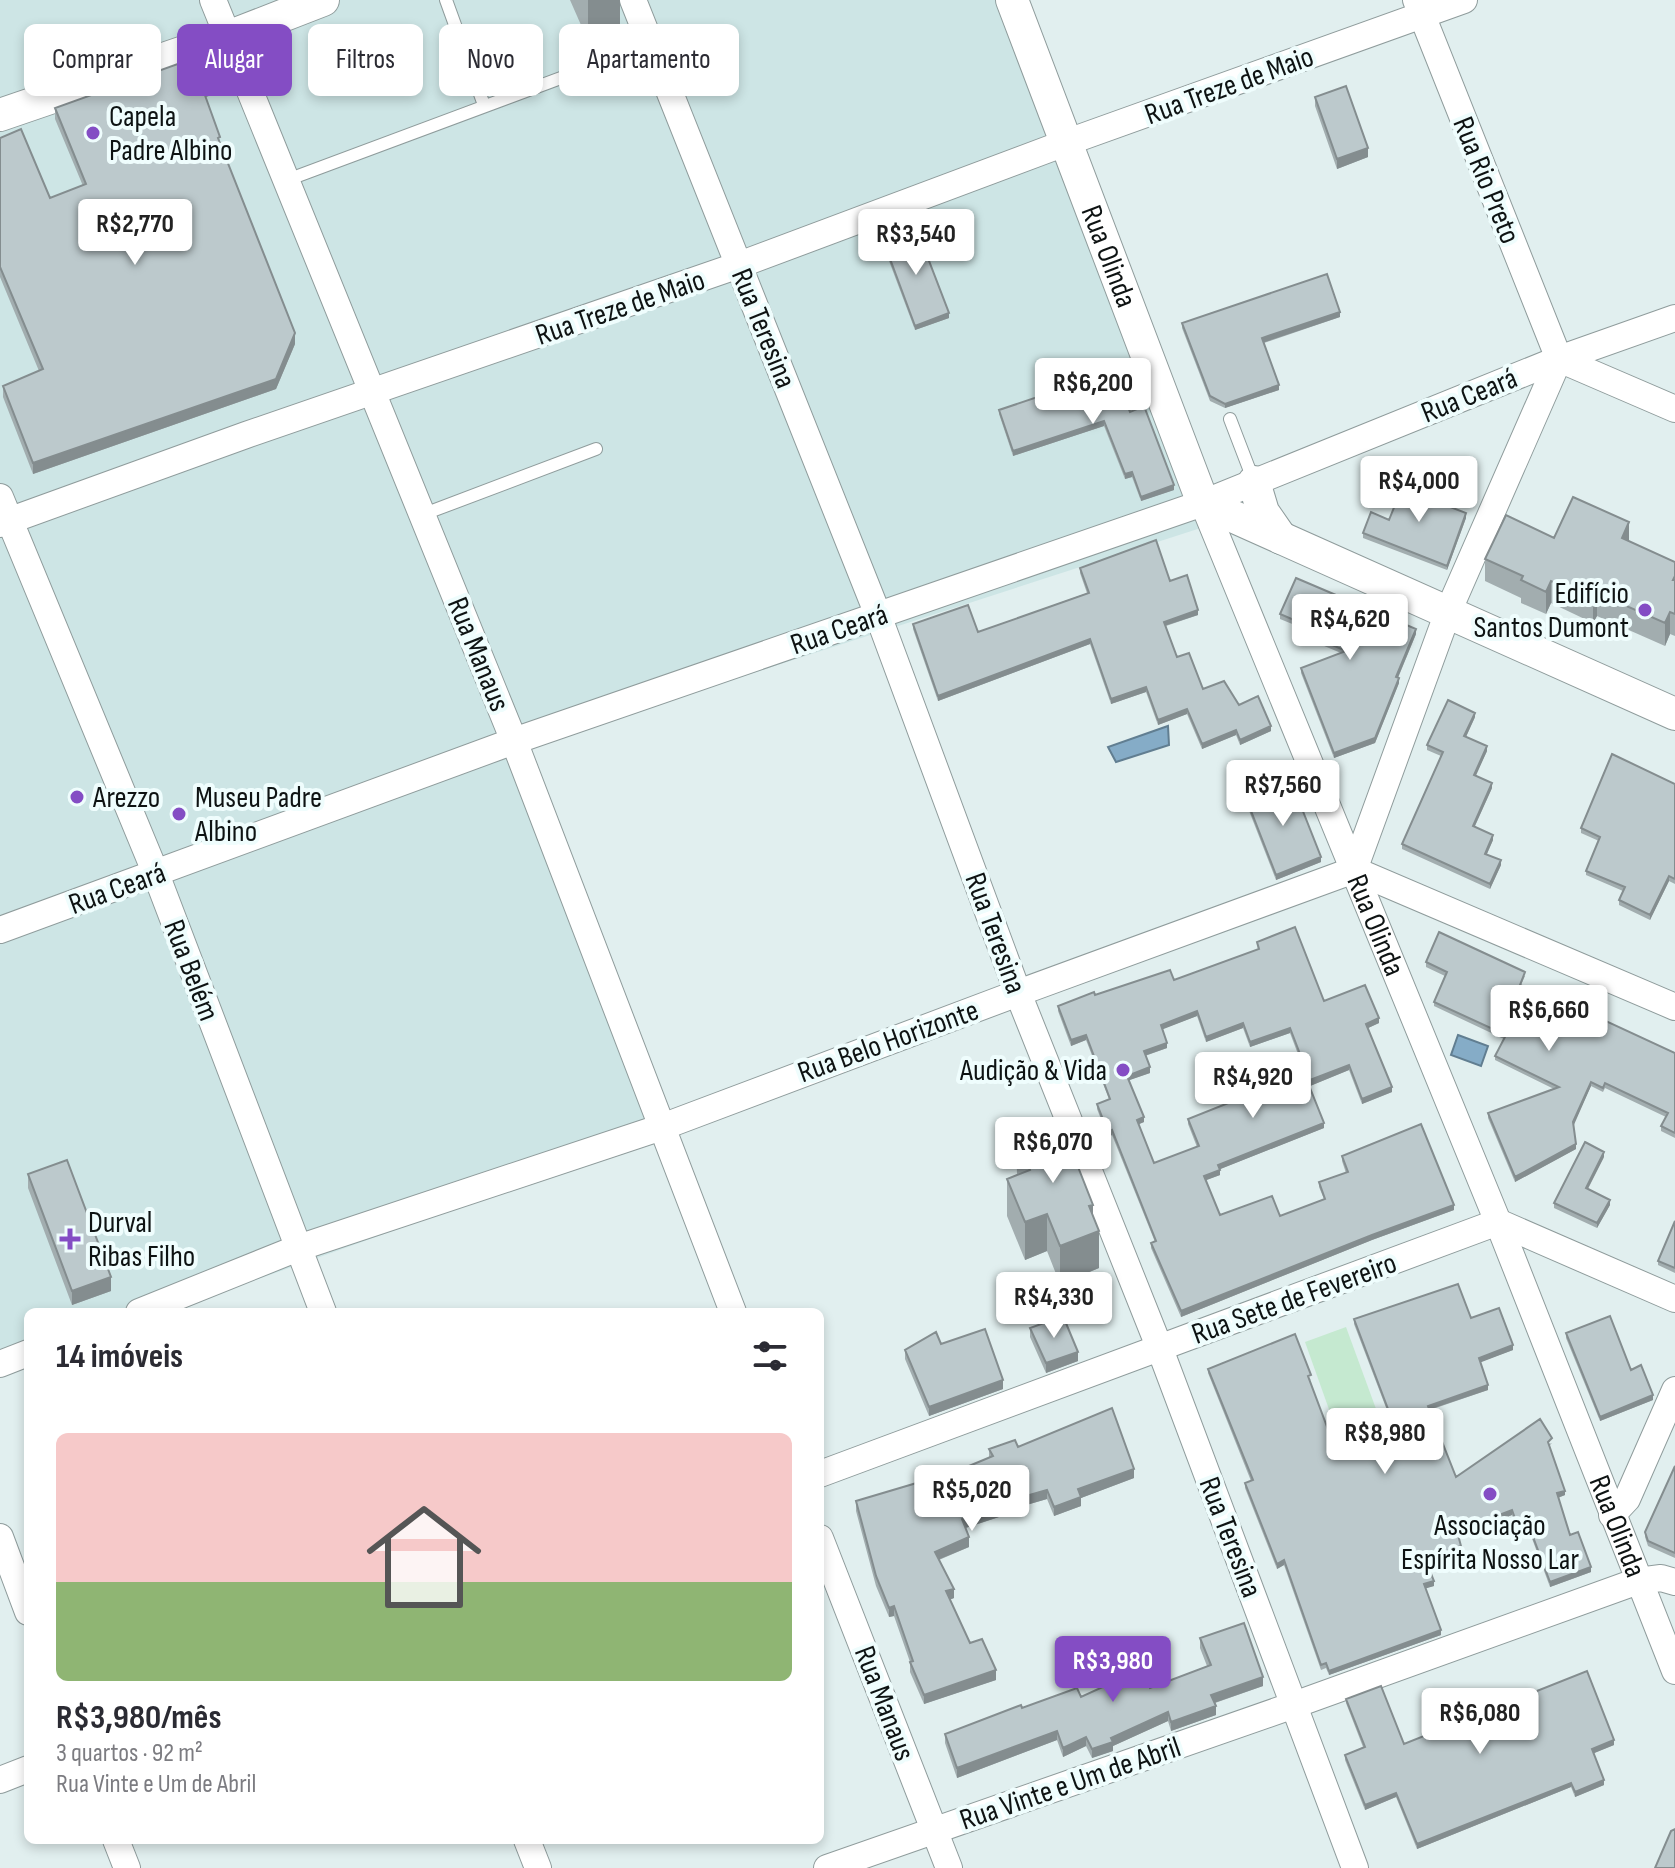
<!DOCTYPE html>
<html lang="pt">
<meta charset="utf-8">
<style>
body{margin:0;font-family:"Sofia Sans Condensed",sans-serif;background:#f7f7f7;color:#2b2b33;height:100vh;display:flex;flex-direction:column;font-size:30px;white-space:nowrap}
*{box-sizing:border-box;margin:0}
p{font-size:26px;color:#7c7c81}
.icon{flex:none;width:44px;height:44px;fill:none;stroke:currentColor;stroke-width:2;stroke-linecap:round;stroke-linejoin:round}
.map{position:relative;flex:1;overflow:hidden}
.details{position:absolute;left:24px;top:1308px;width:800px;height:536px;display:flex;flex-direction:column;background:#fff;border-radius:12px;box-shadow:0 4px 12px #0003}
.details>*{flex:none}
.banner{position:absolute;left:24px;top:24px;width:800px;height:72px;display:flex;gap:16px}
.price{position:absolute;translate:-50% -68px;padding:0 18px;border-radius:8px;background:#fff;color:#222;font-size:26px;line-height:52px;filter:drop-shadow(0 2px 4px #0008)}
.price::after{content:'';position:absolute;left:50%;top:48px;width:24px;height:18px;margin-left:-12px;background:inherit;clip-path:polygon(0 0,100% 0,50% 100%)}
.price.current{background:#844dc4;color:#fff}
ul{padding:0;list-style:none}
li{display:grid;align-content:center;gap:16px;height:424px;padding:0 32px}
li+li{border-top:2px solid #e1e1e2}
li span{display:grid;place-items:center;height:248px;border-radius:12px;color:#555}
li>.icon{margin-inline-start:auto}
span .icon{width:144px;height:144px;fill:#fffc;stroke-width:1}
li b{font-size:34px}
h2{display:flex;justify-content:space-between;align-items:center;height:96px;padding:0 32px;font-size:34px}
.pill{padding:0 28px;border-radius:12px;background:#fff;box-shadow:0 4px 12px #0003;font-size:28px;line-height:72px}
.pill.current{background:#844dc4;color:#fff}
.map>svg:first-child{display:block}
.built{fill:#cde5e5}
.green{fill:#c5e9d0}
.water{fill:#85acc7;stroke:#617e91;stroke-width:2}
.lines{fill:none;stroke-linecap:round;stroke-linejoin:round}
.service-casing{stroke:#8f9c9c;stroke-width:14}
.minor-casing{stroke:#8f9c9c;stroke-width:28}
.tertiary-casing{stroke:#8f9c9c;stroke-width:34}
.service{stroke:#fff;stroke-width:12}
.minor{stroke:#fff;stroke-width:26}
.tertiary{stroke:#fff;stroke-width:32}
.wall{fill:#a2adaf}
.shaded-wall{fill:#848d8f}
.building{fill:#bcc9cc;stroke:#848d8f;stroke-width:2}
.poi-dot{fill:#844dc4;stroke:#effdfd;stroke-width:3}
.labels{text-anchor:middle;stroke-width:8;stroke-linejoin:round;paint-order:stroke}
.street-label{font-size:30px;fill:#0e1313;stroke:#effdfd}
.poi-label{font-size:30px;fill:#0e1313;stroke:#effdfd;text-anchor:start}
</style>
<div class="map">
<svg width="1675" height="1868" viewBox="0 0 1675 1868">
<rect width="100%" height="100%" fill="#e1efef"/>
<!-- built -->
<path class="built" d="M0,0H1016L1210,525L515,750L661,1135L166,1312H28V1362L0,1372Z"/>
<!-- green -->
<path class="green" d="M1346,1327L1383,1428L1341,1443L1305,1342Z"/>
<!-- water -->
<path class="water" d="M1168,726L1169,745L1116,762L1108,747Z
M1458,1035L1488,1046L1481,1066L1451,1055Z"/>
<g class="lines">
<defs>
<path id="service" d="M446,0L484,105
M287,180L628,53
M1230,419L1253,479
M424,514L596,449"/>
<g id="minor">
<path d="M213,0L514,741L733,1312"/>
<path d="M633,0L878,615L1018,993L1160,1349L1355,1868"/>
<path d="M1416,0L1559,359"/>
<path d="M1559,359L1675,409"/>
<path d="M0,497L156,874L323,1312"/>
<path id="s1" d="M1203,503L1498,1222L1675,1671"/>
<path d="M0,524L246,435L739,265L1065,143L1464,0"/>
<path d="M1354,870L1448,612L1559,359"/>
<path d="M0,930L514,741L1203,503L1559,359L1675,318"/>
<path d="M139,1312L298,1248L662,1127L1018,993L1354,870L1675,1007"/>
<path d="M0,1364L28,1353"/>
<path d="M820,1474L1498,1222L1675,1299"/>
<path d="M1612,1515L1627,1499L1675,1390"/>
<path d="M0,1537L28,1612"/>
<path d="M820,1538L949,1868"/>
<path d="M0,1780L28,1769"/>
<path d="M116,1840L127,1868"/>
<path d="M527,1840L538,1868"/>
<path d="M827,1868L1294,1705L1638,1581L1661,1578L1675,1582"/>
</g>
<g id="tertiary">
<path id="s2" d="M1012,0L1203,503L1675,714"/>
<path d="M0,115L228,37L323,0"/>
<path d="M1254,482L1263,512L1281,538"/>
</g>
</defs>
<!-- service casing -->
<use href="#service" class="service-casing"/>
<!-- minor casing -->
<use href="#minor" class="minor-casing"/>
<!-- tertiary casing -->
<use href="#tertiary" class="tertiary-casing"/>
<!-- service -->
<use href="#service" class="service"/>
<!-- minor -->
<use href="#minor" class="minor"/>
<!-- tertiary -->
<use href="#tertiary" class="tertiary"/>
</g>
<!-- wall -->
<path class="wall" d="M570,0H620V27L588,41Z
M219,93L205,97L220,143L295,344L276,389L33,474L3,397V386L39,371L0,277V138L50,198L83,186L55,119V108Z
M1315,97L1368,157L1337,169L1315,106Z
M883,240L949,318L915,330L883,245Z
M1340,317L1264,343L1279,390L1225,408L1210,401L1182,328V323Z
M999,410L1130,412L1174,490L1141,501L1132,477L1125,479L1104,426L1013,456L999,414Z
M1429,489L1425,498L1466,518L1447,570L1363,538V533L1389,520Z
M1554,538L1629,541L1675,562V636L1670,634L1665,646L1597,616L1593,623L1551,603L1546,614L1521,603V598L1485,581V559Z
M1080,568L1170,581L1198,615L1166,626L1177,657L1203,689L1239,705L1271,731L1240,745L1236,735L1202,749L1187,714L1158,725L1146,692L1111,704L1090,644L938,701L913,629V624L978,632L1087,593L1080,573Z
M1280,614L1416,634L1398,678L1399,683L1375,743L1334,758L1301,673V668L1341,653L1305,638L1307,630L1280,619Z
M1475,717L1466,737L1487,751L1475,776L1492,788L1475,826L1493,840L1487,854L1501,865L1490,889L1402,849V844L1441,756L1427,750V745Z
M1675,784V884L1669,881L1650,920L1619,905V900L1623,891L1586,875V871L1599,841L1581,833V828Z
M1246,798L1321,862L1276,880L1246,803Z
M1257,942L1324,1001L1379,1023L1368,1028L1392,1092L1362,1104L1349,1070L1310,1086L1290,1033L1250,1047L1243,1028L1206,1042L1197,1016L1162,1029L1167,1048L1145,1056L1150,1073L1129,1080L1144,1122L1139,1124L1154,1163L1197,1147L1188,1124V1119L1324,1128L1220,1169V1175L1206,1180L1220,1215L1280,1216L1324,1199L1319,1187V1182L1346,1173L1342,1161V1156L1454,1210L1372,1240L1181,1317L1151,1248V1243L1155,1242L1112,1135L1108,1137L1097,1109V1104L1109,1099L1086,1040L1071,1046L1058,1011V1006L1095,995L1174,980L1258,950Z
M1426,962L1525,976L1521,985L1580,1014L1675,1053V1138L1661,1131V1126L1666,1117L1605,1088L1603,1092L1591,1086L1573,1125L1576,1149L1515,1182L1488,1118V1113L1554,1089L1495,1060V1056L1504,1039L1434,1006V1002L1445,976L1426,967Z
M1016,1136L1093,1217L1099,1268L1060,1284L1047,1251L1025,1260L1007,1216V1179L1017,1175Z
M1604,1157L1588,1189L1610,1205L1597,1228L1554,1208V1203Z
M28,1174L111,1291L72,1305L28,1188Z
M1675,1221V1273L1658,1265V1261Z
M1471,1318L1513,1350L1480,1362L1488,1390L1430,1410L1456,1477L1552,1443L1549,1446L1565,1495L1558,1498L1570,1535L1591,1572L1550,1587L1527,1525L1517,1528L1512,1515L1458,1536L1461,1551L1427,1563L1434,1586L1425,1588L1441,1635L1329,1675L1326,1668L1321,1670L1284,1565L1277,1569L1245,1488V1483L1251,1481L1208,1373V1369L1311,1379L1309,1380L1335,1448L1393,1426L1354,1324V1319Z
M1030,1328L1078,1361L1046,1373L1030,1337Z
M1566,1333L1631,1370L1653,1400L1600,1421L1566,1338Z
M905,1350L1003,1389L929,1416L905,1359Z
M1018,1447L1134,1478L1081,1498V1506L1054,1516L1047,1499L1002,1512V1516L966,1528L969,1547L939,1560L954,1598L949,1600L970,1643L996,1680L924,1704L910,1672V1662L894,1616L889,1617L876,1586L856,1511V1501L957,1471L989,1458V1449Z
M1675,1466V1558L1648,1546L1645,1537V1532Z
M1200,1638L1263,1686L1215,1703L1216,1715L1171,1731L1168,1721L1113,1746V1751L1092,1758L1086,1746L1063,1757L1057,1740L957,1778L945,1743V1734L1022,1708L1081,1697L1150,1688L1207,1666L1200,1648Z
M1346,1699L1404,1744L1614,1745L1594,1753L1604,1785L1575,1797L1571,1787L1417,1849L1396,1797L1365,1810L1345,1760V1755L1363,1747L1346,1703Z"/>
<!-- shaded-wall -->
<path class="shaded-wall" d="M588,0H620V27L588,41Z
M219,82V93L202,98V87Z
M1368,148V157L1337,169V159Z
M1340,312V317L1262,343V338Z
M949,313V318L915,330V326Z
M295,333V344L276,389L33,474V463Z
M1279,385V390L1225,408V404Z
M1104,421V426L1013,456V451Z
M1132,472V477L1125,479V474Z
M1174,485V490L1141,501V497Z
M1466,513V518L1447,570V566Z
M1629,522V545L1622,538Z
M1551,581V603L1546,614V592Z
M1597,593V616L1593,623V601Z
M1198,610V615L1164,626V622Z
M1670,612V634L1665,646V623Z
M1416,629V634L1396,682V677Z
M1090,639V644L938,701V696Z
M1399,678V683L1375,743L1334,758V753Z
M1146,687V692L1111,704V699Z
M1187,709V714L1158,725V720Z
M1475,713V717L1464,741V736Z
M1271,726V731L1240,745V740Z
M1236,730V735L1202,749V744Z
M1487,746V751L1474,780V775Z
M1492,783V788L1473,830V826Z
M1493,835V840L1485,858V854Z
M1321,857V862L1276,880V875Z
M1501,860V865L1490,889V884Z
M1669,876V881L1650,920V915Z
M1197,1011V1016L1161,1030V1025Z
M1379,1018V1023L1366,1029V1024Z
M1243,1023V1028L1206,1042V1037Z
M1290,1028V1033L1250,1047V1042Z
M1086,1035V1040L1071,1046V1040Z
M1167,1043V1048L1144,1056V1051Z
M1349,1065V1070L1310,1086V1080Z
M1150,1067V1073L1127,1081V1076Z
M1591,1082V1086L1573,1127V1122Z
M1392,1087V1092L1362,1104V1099Z
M1144,1117V1122L1137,1125V1120Z
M1324,1123V1128L1218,1170V1165Z
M1112,1130V1135L1108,1137V1132Z
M1576,1144V1149L1515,1182V1177Z
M1604,1152V1157L1586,1192V1188Z
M1220,1170V1175L1204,1181V1176Z
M1610,1200V1205L1597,1228V1223Z
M1093,1205V1233L1099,1231V1268L1060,1284V1246L1089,1206Z
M1454,1205V1210L1372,1240L1181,1317V1311L1372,1235Z
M1047,1214V1251L1025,1260V1222Z
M111,1277V1291L72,1305V1291Z
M1513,1345V1350L1479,1363V1358Z
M1078,1352V1361L1046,1373V1363Z
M1003,1380V1389L929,1416V1407Z
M1488,1385V1390L1428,1410V1406Z
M1653,1395V1400L1600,1421V1417Z
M1134,1469V1478L1081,1498V1506L1054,1516V1507L1078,1489Z
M1047,1490V1499L1002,1512V1516L962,1529V1519L1001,1503Z
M1565,1491V1495L1557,1498V1493Z
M1512,1510V1515L1457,1536V1531Z
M1527,1521V1525L1517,1528V1524Z
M969,1537V1547L935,1561V1552Z
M1461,1546V1551L1425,1563V1559Z
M1284,1560V1565L1277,1569V1564Z
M1591,1567V1572L1550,1587V1582Z
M1434,1581V1586L1424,1589V1584Z
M954,1589V1598L946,1601V1591Z
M894,1606V1616L889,1617V1608Z
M1441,1630V1635L1329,1675V1671Z
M996,1670V1680L924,1704V1695Z
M1263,1677V1686L1211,1704V1695Z
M1216,1706V1715L1171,1731V1722Z
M1168,1712V1721L1113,1746V1751L1092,1758V1749L1111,1738Z
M1057,1731V1740L957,1778V1768Z
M1086,1737V1746L1063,1757V1748Z
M1614,1740V1745L1592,1754V1749Z
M1604,1780V1785L1575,1797V1792Z
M1571,1783V1787L1417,1849V1844Z
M1396,1793V1797L1365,1810V1805Z"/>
<!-- building -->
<path class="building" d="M211,52L219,82L202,87L220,137L218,138L295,333L276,379L33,463L3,386L43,369L0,267V138L21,129L50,198L86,184L55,108Z
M1346,86L1368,148L1337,159L1315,97Z
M916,227L949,313L915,326L883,240Z
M1327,274L1340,312L1262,338L1279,385L1225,404L1210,396L1182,323Z
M1112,368L1130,412L1144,406L1174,485L1141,497L1132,472L1125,474L1104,421L1013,451L999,410L1082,382V380Z
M1407,475L1429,484L1424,497L1466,513L1447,566L1363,533L1371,512L1389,520Z
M1573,497L1629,522L1622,538L1675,562V576L1673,580H1675V614L1670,612L1665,623L1597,593L1593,601L1551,581L1546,592L1521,580L1523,576L1485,559L1506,515L1554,538Z
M1156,540L1170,581L1187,575L1198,610L1164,622L1177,657L1189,653L1203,689L1224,681L1239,705L1258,696L1271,726L1240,740L1236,730L1202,744L1187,709L1158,720L1146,687L1111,699L1090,639L938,696L913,624L968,605L978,632L1089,593L1080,568Z
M1296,578L1416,629L1396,677L1399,678L1375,738L1334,753L1301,668L1346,651L1305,633L1308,626L1280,614Z
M1448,700L1475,713L1464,736L1487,746L1474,775L1492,783L1473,826L1493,835L1485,854L1501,860L1490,884L1402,844L1443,752L1427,745Z
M1612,754L1675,784V879L1669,876L1650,915L1619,900L1625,887L1586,871L1600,837L1581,828Z
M1291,781L1321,857L1276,875L1246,798Z
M1295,927L1324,1001L1365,985L1379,1018L1366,1024L1392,1087L1362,1099L1349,1065L1310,1080L1290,1028L1250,1042L1243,1023L1206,1037L1197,1011L1161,1025L1167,1043L1144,1051L1150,1067L1127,1076L1144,1117L1137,1120L1154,1163L1199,1146L1188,1119L1304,1073L1324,1123L1218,1165L1220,1170L1204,1176L1220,1215L1272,1196L1280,1216L1325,1199L1319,1182L1348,1172L1342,1156L1421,1124L1454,1205L1372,1235L1181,1311L1151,1243L1156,1241L1112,1130L1108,1132L1097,1104L1110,1099L1086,1035L1071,1040L1058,1006L1094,992L1095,995L1170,970L1174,980L1259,949L1257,942Z
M1439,932L1525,972L1520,985L1580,1014L1582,1010L1675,1053V1133L1661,1126L1668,1113L1605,1083L1603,1088L1591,1082L1573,1122L1576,1144L1515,1177L1488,1113L1559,1087L1495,1056L1506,1035L1434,1002L1447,972L1426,962Z
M1056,1120L1066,1145L1069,1144L1093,1205L1089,1206L1099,1231L1060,1246L1047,1214L1025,1222L1007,1179L1030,1170L1016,1136Z
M1585,1142L1604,1152L1586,1188L1610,1200L1597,1223L1554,1203Z
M67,1160L111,1277L72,1291L28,1174Z
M1675,1221V1268L1658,1261Z
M1458,1284L1471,1318L1499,1308L1513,1345L1479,1358L1488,1385L1428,1406L1456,1477L1540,1419L1552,1438L1548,1442L1565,1491L1557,1493L1570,1535L1578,1532L1591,1567L1550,1582L1527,1521L1517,1524L1512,1510L1457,1531L1461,1546L1425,1559L1434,1581L1424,1584L1441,1630L1329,1671L1326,1663L1321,1665L1284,1560L1277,1564L1245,1483L1253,1480L1208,1369L1295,1334L1311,1375L1308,1376L1335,1448L1394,1425L1354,1319Z
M1063,1316L1078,1352L1046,1363L1030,1328Z
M1610,1316L1631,1370L1641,1365L1653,1395L1600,1417L1566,1333Z
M985,1329L1003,1380L929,1407L905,1350L936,1332L941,1344Z
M1112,1408L1134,1469L1078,1489L1081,1497L1054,1507L1047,1490L1001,1503L1002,1506L962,1519L969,1537L935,1552L954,1589L946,1591L970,1643L982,1639L996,1670L924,1695L910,1662L913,1661L894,1606L889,1608L876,1576L856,1501L957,1471L993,1456L989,1449L1015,1440L1018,1447Z
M1675,1466V1553L1648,1541L1645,1532Z
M1244,1623L1263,1677L1211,1695L1216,1706L1171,1722L1168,1712L1111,1738L1113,1742L1092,1749L1086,1737L1063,1748L1057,1731L957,1768L945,1734L1021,1705L1022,1708L1077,1688L1081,1697L1142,1669L1150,1688L1211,1665L1200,1638Z
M1587,1671L1614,1740L1592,1749L1604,1780L1575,1792L1571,1783L1417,1844L1396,1793L1365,1805L1345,1755L1365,1747L1346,1699L1381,1686L1404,1744Z
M1675,1829V1868H1655L1671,1831Z"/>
<!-- markers -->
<g class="poi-dot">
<circle cx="93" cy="133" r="8"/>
<circle cx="1645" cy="610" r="8"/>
<circle cx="77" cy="797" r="8"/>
<circle cx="179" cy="814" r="8"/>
<circle cx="1123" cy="1070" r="8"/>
<path d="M66 1227h8v8h8v8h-8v8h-8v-8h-8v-8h8z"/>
<circle cx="1490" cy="1494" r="8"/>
</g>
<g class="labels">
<!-- street labels -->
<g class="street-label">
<text transform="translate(1229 85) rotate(-20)" y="10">Rua Treze de Maio</text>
<text transform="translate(1487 180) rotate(68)" y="10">Rua Rio Preto</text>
<text dy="10" stroke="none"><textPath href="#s2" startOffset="274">Rua Olinda</textPath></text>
<text transform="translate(620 307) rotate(-19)" y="10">Rua Treze de Maio</text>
<text transform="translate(764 328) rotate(68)" y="10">Rua Teresina</text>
<text transform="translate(1469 395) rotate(-22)" y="10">Rua Ceará</text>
<text transform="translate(839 629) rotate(-19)" y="10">Rua Ceará</text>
<text transform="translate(479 654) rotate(68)" y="10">Rua Manaus</text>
<text transform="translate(117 888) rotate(-20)" y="10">Rua Ceará</text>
<text dy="10" stroke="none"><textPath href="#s1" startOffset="456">Rua Olinda</textPath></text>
<text transform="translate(996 933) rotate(70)" y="10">Rua Teresina</text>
<text transform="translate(192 970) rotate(69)" y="10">Rua Belém</text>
<text transform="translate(888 1041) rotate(-20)" y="10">Rua Belo Horizonte</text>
<text transform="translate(1294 1298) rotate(-20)" y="10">Rua Sete de Fevereiro</text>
<text dy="10" stroke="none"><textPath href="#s1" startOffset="1104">Rua Olinda</textPath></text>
<text transform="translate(1231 1537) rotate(69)" y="10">Rua Teresina</text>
<text transform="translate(885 1703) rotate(69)" y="10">Rua Manaus</text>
<text transform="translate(1070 1783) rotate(-19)" y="10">Rua Vinte e Um de Abril</text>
</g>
<!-- poi labels -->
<g class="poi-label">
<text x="109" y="126">Capela<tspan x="109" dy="34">Padre Albino</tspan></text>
<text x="1629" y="603" text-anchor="end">Edifício<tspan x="1629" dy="34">Santos Dumont</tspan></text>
<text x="93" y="807">Arezzo</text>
<text x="195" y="807">Museu Padre<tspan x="195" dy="34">Albino</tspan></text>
<text x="1107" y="1080" text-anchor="end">Audição &amp; Vida</text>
<text x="88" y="1232">Durval<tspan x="88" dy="34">Ribas Filho</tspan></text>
<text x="1490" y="1535" text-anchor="middle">Associação<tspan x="1490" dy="34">Espírita Nosso Lar</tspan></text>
</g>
</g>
</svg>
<b class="price" style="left:135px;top:267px">R$2,770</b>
<b class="price" style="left:916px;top:277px">R$3,540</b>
<b class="price" style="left:1093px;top:426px">R$6,200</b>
<b class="price" style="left:1419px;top:524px">R$4,000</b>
<b class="price" style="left:1350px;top:662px">R$4,620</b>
<b class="price" style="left:1283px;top:828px">R$7,560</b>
<b class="price" style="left:1549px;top:1053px">R$6,660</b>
<b class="price" style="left:1253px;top:1120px">R$4,920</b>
<b class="price" style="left:1053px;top:1185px">R$6,070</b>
<b class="price" style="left:1054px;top:1340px">R$4,330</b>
<b class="price" style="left:1385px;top:1476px">R$8,980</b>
<b class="price" style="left:972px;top:1533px">R$5,020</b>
<b class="price current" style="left:1113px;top:1704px">R$3,980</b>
<b class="price" style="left:1480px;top:1756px">R$6,080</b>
<div class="banner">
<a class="pill">Comprar</a>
<a class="pill current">Alugar</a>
<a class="pill">Filtros</a>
<a class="pill">Novo</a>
<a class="pill">Apartamento</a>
</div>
<section class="details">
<h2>14 imóveis<svg class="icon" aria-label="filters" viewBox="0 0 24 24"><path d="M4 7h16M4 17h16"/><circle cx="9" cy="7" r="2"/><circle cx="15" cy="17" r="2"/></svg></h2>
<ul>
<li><span style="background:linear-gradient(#f6c9c9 60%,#8fb573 0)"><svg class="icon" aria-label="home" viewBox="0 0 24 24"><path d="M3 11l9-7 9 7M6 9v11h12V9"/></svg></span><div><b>R$3,980/mês</b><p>3 quartos · 92 m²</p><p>Rua Vinte e Um de Abril</p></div></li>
</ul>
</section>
</div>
